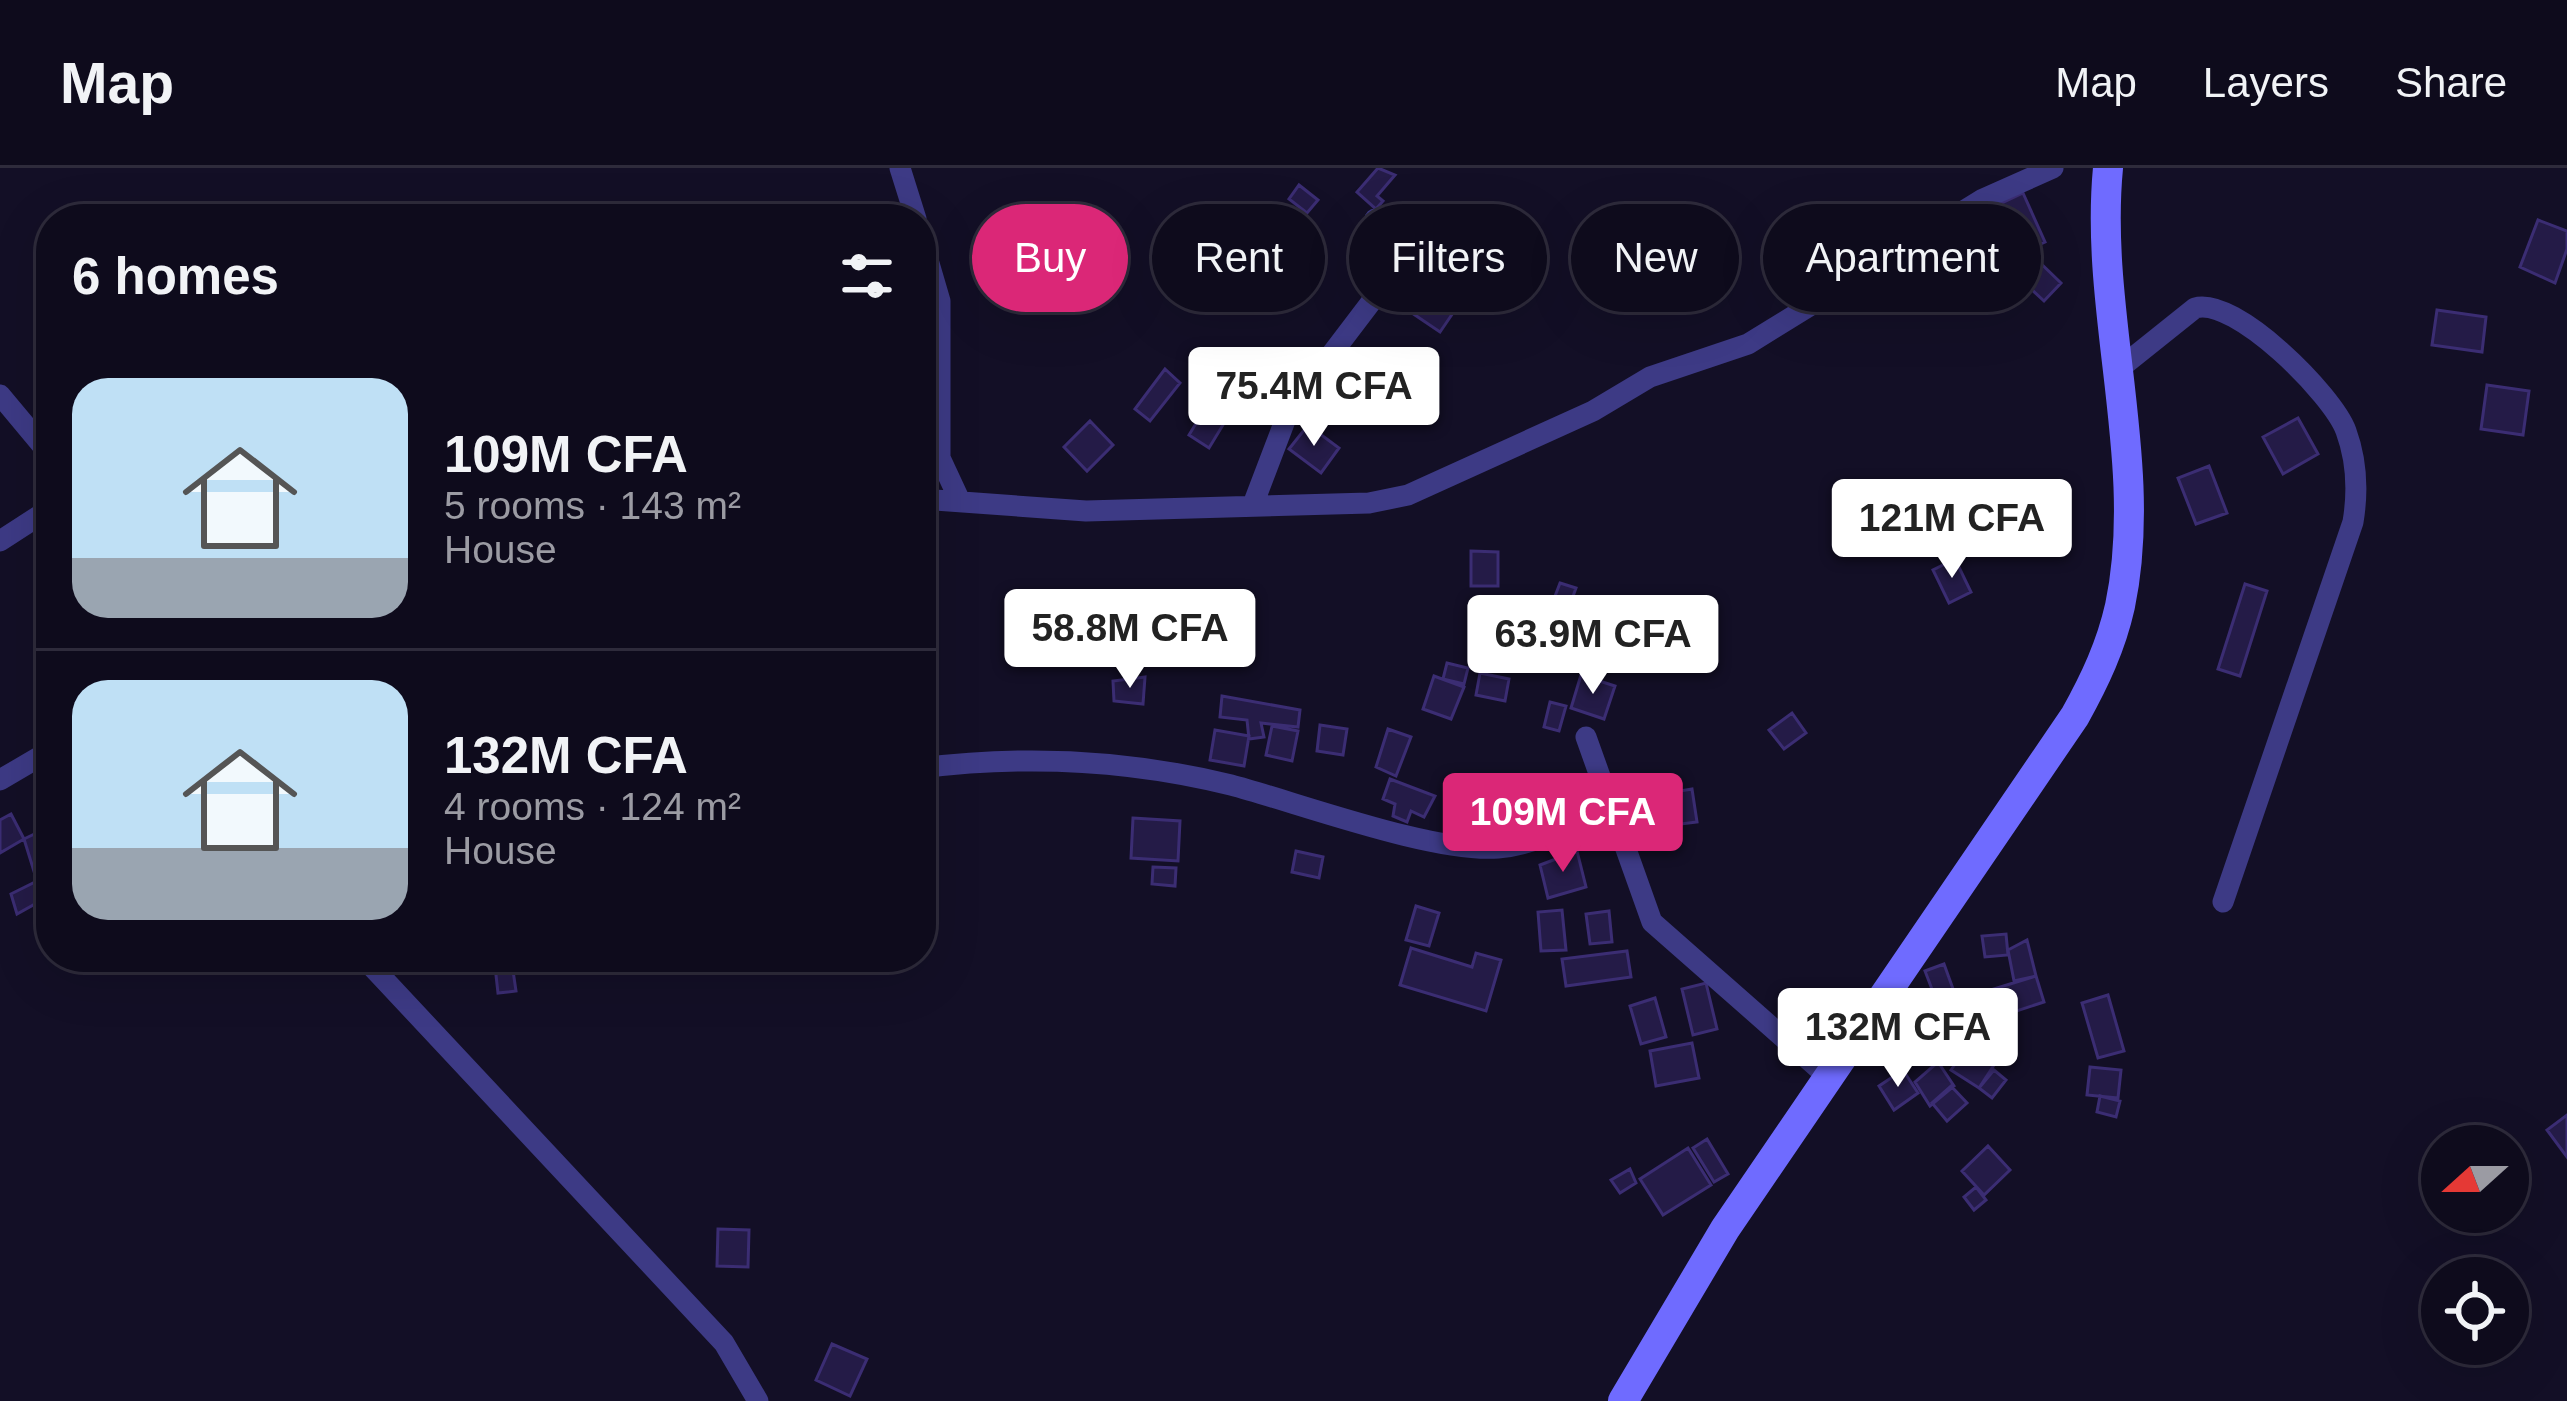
<!DOCTYPE html>
<meta charset="utf-8">
<style>
body{margin:0;font-family:Arial,sans-serif;background:#1c1929;color:#f1f3f6;height:100vh;display:flex;flex-direction:column;font-size:45px;white-space:nowrap}
*{box-sizing:border-box;margin:0}
p{font-size:39px;color:#9b9ba3}
.icon{flex:none;width:66px;height:66px;fill:none;stroke:currentColor;stroke-width:2;stroke-linecap:round;stroke-linejoin:round}
.map{position:relative;flex:1;overflow:hidden}
.side{position:absolute;left:36px;top:36px;width:900px;height:768px;display:flex;flex-direction:column;background:#0e0b1c;border-radius:48px;box-shadow:0 12px 48px #0002,0 0 0 3px #2e2b3b}
.side>*{flex:none}
.guide{position:absolute;left:972px;top:36px;width:1140px;height:108px;display:flex;gap:24px}
.needle{width:78px;rotate:249deg}
.controls{position:absolute;left:2421px;top:957px;display:grid;gap:24px}
.controls a{display:grid;place-items:center;width:108px;height:108px;border-radius:50%;background:#0e0b1c;box-shadow:0 12px 48px #0002,0 0 0 3px #2e2b3b;font-size:60px}
.price{position:absolute;translate:-50% -102px;padding:0 27px;border-radius:12px;background:#fff;color:#222;font-size:39px;line-height:78px;filter:drop-shadow(0 3px 6px #0008)}
.price::after{content:'';position:absolute;left:50%;top:72px;width:36px;height:27px;margin-left:-18px;background:inherit;clip-path:polygon(0 0,100% 0,50% 100%)}
.price.on{background:#db2777;color:#fff}
ul{padding:0;list-style:none}
li{display:flex;align-items:center;gap:36px;height:300px;padding:0 36px}
li+li{border-top:3px solid #2e2b3b}
li span{display:grid;place-items:center;flex:none;width:336px;height:240px;border-radius:36px;color:#555}
li>.icon{margin-inline-start:auto}
span .icon{width:144px;height:144px;fill:#fffc;stroke-width:1}
li b{font-size:51px}
h2{display:flex;justify-content:space-between;align-items:center;height:144px;padding:0 36px;font-size:51px}
.pill{padding:0 42px;border-radius:54px;background:#0e0b1c;box-shadow:0 12px 48px #0002,0 0 0 3px #2e2b3b;font-size:42px;line-height:108px}
.pill.on{background:#db2777;color:#fff}
header{display:flex;align-items:center;gap:72px;box-sizing:border-box;height:168px;padding:0 60px;background:#0e0b1c;border-bottom:3px solid #2e2b3b}
header strong{font-size:57px}
nav{display:flex;gap:66px;margin-inline-start:auto;font-size:42px}
.map>svg:first-child{display:block}
.building{fill:#241b47;stroke:#3b2d73;stroke-width:3}
.lines{fill:none;stroke-linecap:round;stroke-linejoin:round}
.street{stroke:#3d3a85;stroke-width:21}
.secondary{stroke:#6f6bff;stroke-width:30}
</style>
<header>
<strong>Map</strong>
<nav><a>Map</a><a>Layers</a><a>Share</a></nav>
</header>
<div class="map">
<svg width="2567" height="1233" viewBox="0 0 2567 1233">
<rect width="100%" height="100%" fill="#130f26"/>
<!-- building -->
<path class="building" d="M1378,0L1395,7L1377,28L1383,33L1376,41L1357,24Z
M1299,17L1318,32L1307,45L1289,31Z
M2023,25L2045,74L2009,90L1987,42Z
M2538,52L2567,63V81L2555,115L2520,99Z
M1433,59L1455,75L1436,102L1413,86Z
M2032,87L2061,115L2044,133L2015,106Z
M1448,89L1466,101L1444,135L1455,142L1440,164L1412,145Z
M2437,142L2486,149L2482,184L2432,177Z
M1165,201L1180,215L1150,253L1135,241Z
M2487,217L2529,223L2523,267L2481,261Z
M1316,228L1331,237L1319,256L1304,247Z
M1209,234L1229,247L1209,280L1189,267Z
M2298,250L2318,286L2283,306L2263,269Z
M1090,253L1113,277L1087,303L1064,279Z
M1308,257L1339,280L1321,305L1289,281Z
M2209,298L2227,345L2196,356L2178,310Z
M1471,383L1498,384V418H1471Z
M1955,391L1971,424L1949,435L1933,402Z
M1560,415L1576,420L1568,442L1552,436Z
M2245,416L2267,423L2240,508L2218,501Z
M1173,444L1175,470L1160,471L1151,445Z
M1177,461L1192,462L1191,485H1177Z
M1447,495L1468,500L1464,516L1443,511Z
M1480,505L1509,511L1505,533L1476,527Z
M1581,507L1615,518L1604,551L1571,540Z
M1434,508L1464,519L1451,551L1423,541Z
M1145,509L1143,536L1114,533L1113,513Z
M1222,528L1300,542L1298,559L1261,555L1264,569L1249,571L1247,552L1220,549Z
M1550,534L1566,538L1559,563L1544,559Z
M1792,545L1806,565L1784,581L1769,562Z
M1320,557L1347,561L1343,587L1317,583Z
M1272,558L1298,563L1292,593L1266,587Z
M1388,561L1411,569L1396,608L1376,599Z
M1215,562L1249,568L1244,598L1210,592Z
M1390,611L1435,628L1424,649L1411,643L1407,654L1393,648L1395,636L1383,631Z
M1636,614L1644,645L1626,651L1615,621Z
M1692,621L1697,654L1672,657L1668,625Z
M11,646L24,671L0,685V652Z
M1671,648L1674,672L1627,678L1624,654Z
M1133,650L1180,653L1178,693L1131,690Z
M45,661L51,677V727L17,746L11,726L37,713L24,671Z
M1296,683L1323,689L1319,710L1292,704Z
M1577,683L1586,719L1548,730L1540,697Z
M1153,699L1176,700L1175,718L1152,716Z
M1416,738L1439,745L1429,778L1406,772Z
M1562,742L1566,782L1541,783L1538,744Z
M1609,743L1612,774L1590,776L1586,746Z
M2006,766L2008,787L1985,789L1982,768Z
M2027,772L2036,808L2014,813L2008,782Z
M1411,780L1472,799L1476,785L1501,792L1486,843L1400,817Z
M1627,783L1631,809L1566,818L1562,791Z
M494,789H511L516,823L498,825Z
M1944,796L1961,843L1943,850L1925,803Z
M2036,808L2044,834L1992,851L1984,824Z
M1706,815L1717,861L1693,867L1682,821Z
M2108,827L2124,883L2098,890L2082,835Z
M1655,830L1666,869L1641,876L1630,838Z
M1692,875L1699,910L1656,918L1650,883Z
M1968,878L1994,897L1979,920L1951,902Z
M1938,894L1954,918L1930,938L1915,914Z
M2090,899L2121,902L2118,930L2087,927Z
M1903,902L1918,925L1894,942L1879,918Z
M1994,902L2006,912L1992,930L1979,920Z
M1951,918L1967,935L1947,953L1932,935Z
M2100,928L2120,933L2116,949L2097,944Z
M2567,947V989L2547,962Z
M1707,971L1728,1006L1714,1014L1693,980Z
M1988,978L2010,1002L1984,1027L1962,1003Z
M1688,980L1711,1017L1663,1047L1640,1011Z
M1630,1001L1636,1015L1620,1025L1611,1012Z
M1976,1019L1986,1032L1974,1042L1964,1029Z
M718,1061L749,1062L748,1099L717,1098Z
M832,1176L867,1191L850,1228L816,1212Z"/>
<g class="lines">
<!-- street -->
<path class="street" d="M900,0L916,51
M921,68L940,133V290L960,333
M2115,204L2195,140C2235,128 2333,227 2346,263C2357,293 2358,324 2353,354L2223,734
M0,227L51,288
M921,331L1086,343L1369,335L1408,327L1593,243L1650,209L1748,176L1983,31L2053,0
M1254,334L1289,242L1400,96L1397,75L1375,51
M0,373L51,340
M1586,569L1652,754L1827,908
M921,600C1024,587 1130,592 1231,617C1299,635 1433,685 1498,680C1536,677 1575,655 1610,640
M0,612L51,582
M363,789L724,1175L758,1233"/>
<!-- secondary -->
<path class="secondary" d="M1623,1233L1725,1061L2075,548C2095,512 2111,478 2120,438C2150,295 2094,145 2108,0"/>
</g>
</svg>
<div class="controls">
<a><svg class="needle" viewBox="-14 -14 28 28"><path d="M0-13l5 13h-10z" fill="#e53935"/><path d="M0 13l5-13h-10z" fill="#9b9ba3"/></svg></a>
<a><svg class="icon" aria-label="locate" viewBox="0 0 24 24"><circle cx="12" cy="12" r="6"/><path d="M12 2v4M12 18v4M2 12h4M18 12h4"/></svg></a>
</div>
<b class="price" style="left:1314px;top:281px">75.4M CFA</b>
<b class="price" style="left:1952px;top:413px">121M CFA</b>
<b class="price" style="left:1130px;top:523px">58.8M CFA</b>
<b class="price" style="left:1593px;top:529px">63.9M CFA</b>
<b class="price on" style="left:1563px;top:707px">109M CFA</b>
<b class="price" style="left:1898px;top:922px">132M CFA</b>
<div class="guide">
<a class="pill on">Buy</a>
<a class="pill">Rent</a>
<a class="pill">Filters</a>
<a class="pill">New</a>
<a class="pill">Apartment</a>
</div>
<section class="side">
<h2>6 homes<svg class="icon" aria-label="filters" viewBox="0 0 24 24"><path d="M4 7h16M4 17h16"/><circle cx="9" cy="7" r="2"/><circle cx="15" cy="17" r="2"/></svg></h2>
<ul>
<li><span style="background:linear-gradient(#bfe0f5 75%,#9aa5b1 0)"><svg class="icon" aria-label="home" viewBox="0 0 24 24"><path d="M3 11l9-7 9 7M6 9v11h12V9"/></svg></span><div><b>109M CFA</b><p>5 rooms · 143 m²</p><p>House</p></div></li>
<li><span style="background:linear-gradient(#bfe0f5 70%,#9aa5b1 0)"><svg class="icon" aria-label="home" viewBox="0 0 24 24"><path d="M3 11l9-7 9 7M6 9v11h12V9"/></svg></span><div><b>132M CFA</b><p>4 rooms · 124 m²</p><p>House</p></div></li>
</ul>
</section>
</div>
